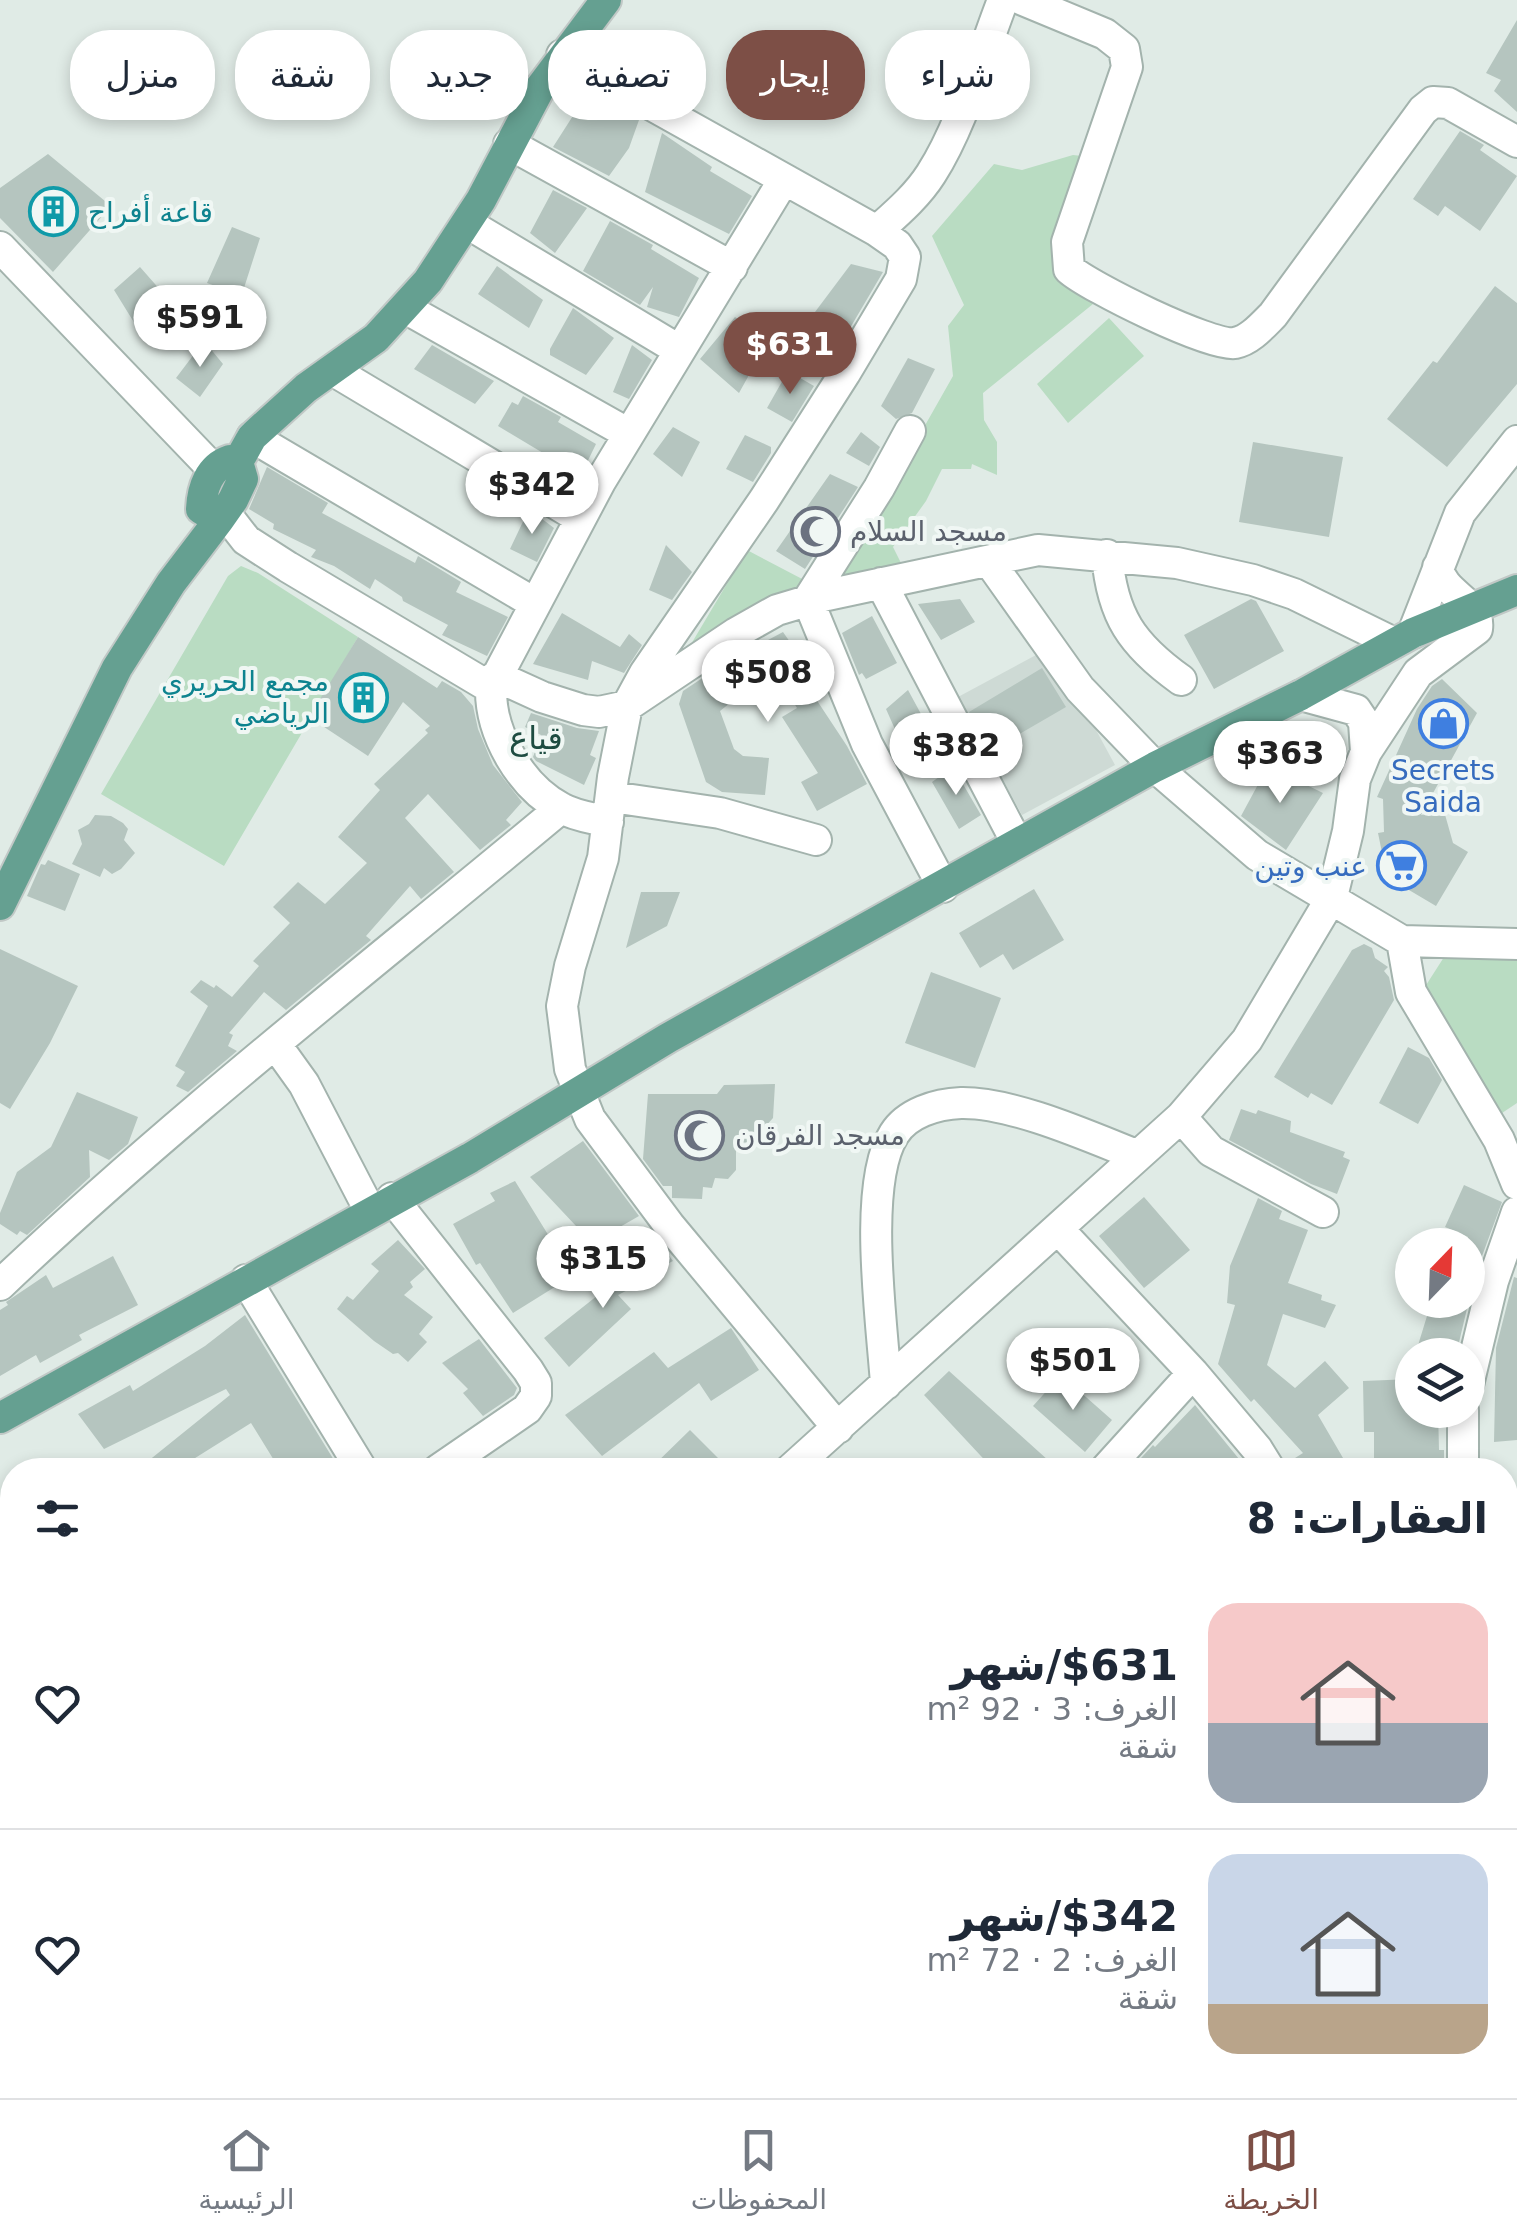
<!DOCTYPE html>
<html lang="ar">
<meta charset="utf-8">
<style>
body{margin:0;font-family:"DejaVu Sans",Vazirmatn,sans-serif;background:#f6f6f7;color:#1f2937;direction:rtl;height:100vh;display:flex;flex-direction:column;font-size:38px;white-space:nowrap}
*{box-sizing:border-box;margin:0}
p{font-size:32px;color:#747a83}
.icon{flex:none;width:55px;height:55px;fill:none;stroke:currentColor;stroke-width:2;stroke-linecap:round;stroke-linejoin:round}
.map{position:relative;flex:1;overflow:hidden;direction:ltr}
.panel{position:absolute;left:0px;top:1458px;width:1518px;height:642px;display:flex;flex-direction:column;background:#fff;border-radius:40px 40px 0 0;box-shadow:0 5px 15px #0003;direction:rtl}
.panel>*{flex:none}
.hud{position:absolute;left:30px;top:30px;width:1000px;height:90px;direction:rtl;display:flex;gap:20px}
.needle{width:65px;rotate:23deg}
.fabs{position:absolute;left:1395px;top:1228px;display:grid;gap:20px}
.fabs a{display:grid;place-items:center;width:90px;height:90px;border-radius:50%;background:#fff;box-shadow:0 5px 15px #0003;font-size:50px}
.price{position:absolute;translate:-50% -85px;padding:0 22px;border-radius:35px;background:#fff;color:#222;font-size:32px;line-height:65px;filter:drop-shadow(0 2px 5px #0008)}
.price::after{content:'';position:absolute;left:50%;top:60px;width:30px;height:22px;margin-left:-15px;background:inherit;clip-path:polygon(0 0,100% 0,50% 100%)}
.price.on{background:#7d4f46;color:#fff}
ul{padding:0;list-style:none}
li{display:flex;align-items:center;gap:30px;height:250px;padding:0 30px}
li+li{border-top:2px solid #e0e1e3}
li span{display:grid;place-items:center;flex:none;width:280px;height:200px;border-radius:30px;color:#555}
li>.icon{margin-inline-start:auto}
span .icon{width:120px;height:120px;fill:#fffc;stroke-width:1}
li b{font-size:42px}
h2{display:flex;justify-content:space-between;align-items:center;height:120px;padding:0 30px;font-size:42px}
.chip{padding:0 35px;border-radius:40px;background:#fff;box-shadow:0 5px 15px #0003;font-size:35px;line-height:90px}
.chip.on{background:#7d4f46;color:#fff}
.tab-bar{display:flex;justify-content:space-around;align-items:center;height:140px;border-top:2px solid #e0e1e3;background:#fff;font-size:28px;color:#747a83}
.tab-bar a{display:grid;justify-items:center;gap:5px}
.tab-bar .on{color:#7d4f46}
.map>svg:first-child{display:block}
.built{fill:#cedad5}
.green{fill:#b9dcc2}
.building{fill:#b5c5bf}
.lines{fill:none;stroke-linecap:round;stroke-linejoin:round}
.minor-casing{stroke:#a3b3ad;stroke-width:34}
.major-casing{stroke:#c1c8c6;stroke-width:34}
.minor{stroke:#fff;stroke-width:30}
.major{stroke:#65a091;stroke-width:30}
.labels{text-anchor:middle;stroke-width:8;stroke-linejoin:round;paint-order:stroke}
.culture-label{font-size:28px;fill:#0d838f;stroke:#f0f7f4;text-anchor:start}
.worship-label{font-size:28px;fill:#5b616d;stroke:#f0f7f4;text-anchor:start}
.shop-label{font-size:28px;fill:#366cbe;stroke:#f0f7f4}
.quarter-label{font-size:32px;fill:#1d4c41;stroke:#f0f7f4}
</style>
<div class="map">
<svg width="1517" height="2098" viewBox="0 0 1517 2098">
<rect width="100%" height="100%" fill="#e0ebe6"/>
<!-- built -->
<path class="built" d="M1051,647L1115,765L1022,815L958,697Z"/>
<!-- green -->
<path class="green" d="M1073,155L1091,157L1064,277L1093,304L983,393L984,420L997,442V475L972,464L971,469H942L926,501L893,547L903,567L834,586L953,376L948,326L964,305L932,236L994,164L1022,170Z
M1109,318L1144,356L1068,423L1037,384Z
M747,550L806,581L802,590L681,661Z
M241,566L258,573L358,637L224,866L101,794L228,576Z
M1446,954L1517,956V1103L1502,1113L1421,993Z
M0,1622H12V1728L0,1720Z"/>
<!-- building -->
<path class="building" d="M1517,20V112L1494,91L1501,80L1486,73Z
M585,97L639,120L629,148L609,176L553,147Z
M1460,131L1484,145L1480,150L1517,176L1480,231L1445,206L1438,216L1413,199Z
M662,133L712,167L710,171L752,196L729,234L645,192Z
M48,154L111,206L53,272L0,218V188Z
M553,190L587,208L555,253L530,233Z
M610,221L653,245L651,249L699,278L679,317L647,307L653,287L640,305L583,271Z
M232,227L260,238L244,288L235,293L207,283Z
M851,264L883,272L840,345L806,324Z
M497,266L543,300L529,328L478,294Z
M140,267L184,317L143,337L114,290Z
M1495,286L1517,303V384L1447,467L1387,419L1433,361L1437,363Z
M573,308L614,338L586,375L550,355V349Z
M735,317L769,339L739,393L700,359Z
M204,341L223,364L200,397L176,378Z
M432,345L494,381L475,404L414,369Z
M632,345L652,360L629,399L613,392Z
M908,358L935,369L912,413L896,419L881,406Z
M788,371L814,386L792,422L767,408Z
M523,396L561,417L558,422L596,444L577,483L544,471L553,459L498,426L512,402L518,405Z
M673,427L700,442L682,477L653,454Z
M861,432L880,447L869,466L846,453Z
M745,435L771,447V453L753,482L726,469Z
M1253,442L1343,457L1329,537L1239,522Z
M267,467L328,503L322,513L415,563L418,556L461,582L456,592L508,617L487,656L442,635L448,625L403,601L402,597L375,579L370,589L334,566L311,557L316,550L273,529L274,524L249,509Z
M830,474L858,487L805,569L776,551Z
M529,509L554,528L537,562L510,549Z
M666,545L692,572L672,600L649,590Z
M960,599L975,622L941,640L918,604Z
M1251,599L1256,601L1284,651L1214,689L1184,635Z
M562,613L620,647L629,634L642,645L624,673L592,661L588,680L533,664Z
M872,616L897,663L866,679L862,673L859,675L842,633Z
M783,632L799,655L806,652L814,664L823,686L812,693L847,746L867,784L817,811L801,782L818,773L782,717L797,708L781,682L766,690L760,679L720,711L734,749L743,756L769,758L765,795L722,792L706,782L679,704L683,691L722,665Z
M358,637L437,688L442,681L461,692L473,706L478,729L493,765L522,802L506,820L511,825L480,850L428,794L405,818L454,872L421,899L410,886L366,936L371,940L286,1010L264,992L229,1033L233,1035L228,1046L237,1051L188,1092L176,1086L185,1072L175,1066L208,1006L190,992L201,980L214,988L216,985L232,997L259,966L253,961L290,923L273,907L298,882L325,904L367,863L338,837L380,790L374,784L428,733L425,730L430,726L403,702L368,756L309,717Z
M1042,668L1066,707L992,750L969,712Z
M1442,679L1477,713L1421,815L1444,811L1453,843L1468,852L1436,906L1387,877L1378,833L1384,832L1383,799L1377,797L1417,709L1432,686Z
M908,690L927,725L902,745L886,709Z
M531,713L577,728L599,731L590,755L596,758L584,785L536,761L533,757L541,735L525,727Z
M1268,766L1323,793L1286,850L1241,816Z
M953,767L981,815L959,829L932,782Z
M95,815L111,816L123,823L128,829L124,840L135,853L121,869L112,874L104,868L100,877L72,864L82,844L78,830L89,824Z
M48,860L80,874L65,911L27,896L41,864L45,865Z
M1034,889L1064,940L1013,970L1003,954L980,968L959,933Z
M641,892H680L667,926L626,948Z
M1364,944L1372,948L1375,958L1388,967L1384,971L1389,977L1394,1000L1332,1105L1311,1093L1308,1098L1274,1077L1352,950Z
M0,949L78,986L50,1043L10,1109L0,1103Z
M931,972L1001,998L975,1068L905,1043Z
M1408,1047L1429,1058L1442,1080L1418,1124L1379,1103Z
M775,1084L773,1118L764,1128H756L753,1142L736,1143V1170L728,1179L715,1178L712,1188L703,1187L702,1199L672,1198V1186H663L643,1159L648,1094H717L724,1085Z
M77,1092L138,1117L128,1144L109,1160L89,1150L90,1177L27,1235L20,1231L17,1235L0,1224V1213L17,1172L51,1147Z
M1241,1109L1256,1114L1258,1110L1291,1121L1290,1132L1345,1152L1343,1157L1350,1160L1337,1194L1311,1184L1229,1140Z
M583,1141L639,1216L592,1243L530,1177Z
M515,1181L571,1272L566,1276V1280L513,1313L480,1263L476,1265L453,1224L495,1201L490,1193Z
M1464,1185L1502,1202L1475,1275L1456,1355H1415L1431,1303L1425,1300H1468V1237L1445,1227Z
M1144,1197L1190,1250L1144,1288L1099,1236Z
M1258,1198L1282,1211L1279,1219L1308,1230L1288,1283L1322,1295L1321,1300L1336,1305L1325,1328L1283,1314L1267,1365L1295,1388L1325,1361L1349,1388L1318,1415L1350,1470H1289L1287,1463L1303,1453L1254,1399L1251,1402L1218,1364L1235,1305L1227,1303L1230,1266Z
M398,1240L425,1269L410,1282L413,1287L404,1295L433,1317L419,1334L427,1342L408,1362L398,1353L393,1354L374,1341L337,1309L347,1296L353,1300L379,1271L371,1264Z
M661,1245L673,1261L657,1269L659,1274L618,1295L631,1309L569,1367L544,1338Z
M113,1256L138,1305L79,1335L82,1340L40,1363L36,1355L0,1376V1310L8,1305L6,1302L46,1275L53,1288Z
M1514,1277L1517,1278V1440L1494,1442L1496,1348Z
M245,1315L340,1470H280L251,1423L176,1470H137L230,1395L226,1389L104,1449L78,1414L130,1385L133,1391L205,1346Z
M731,1328L759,1370L711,1401L699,1383L602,1456L565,1415L654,1352L668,1368Z
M479,1339L517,1388L514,1395L483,1416L463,1393L468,1389L442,1363Z
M949,1371L1059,1470H994L924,1395Z
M1061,1375L1112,1420L1085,1452L1033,1406Z
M1412,1379V1410H1438L1439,1450H1444V1470H1374V1432H1364L1363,1381Z
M1195,1405L1248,1470H1130L1153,1445L1155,1447Z
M690,1430L730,1470H649Z"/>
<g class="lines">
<defs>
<path id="minor" d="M1023,0L1105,34L1124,49L1127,67L1067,242L1069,269C1089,287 1211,347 1235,343C1250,340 1262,326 1273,315L1423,110L1433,102L1448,103L1517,142
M562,55L877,231L897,245L905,257L901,279L845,373L764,500L645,673L627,706L613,777L603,858L570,966L562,1006L570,1069L590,1119L669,1225L838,1428
M509,144L732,267
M467,223L679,350
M877,231C897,213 917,196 931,174C962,126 982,54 1003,0
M0,247L214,470
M405,308L629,434
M334,371L580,518
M910,431L879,488L808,600L867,744L943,887
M252,437L534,603
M225,513L246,540L288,567L491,688
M1107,555C1112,616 1132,645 1181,680
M989,561L1080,689L1155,767L1257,855L1402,941L1517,944
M881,583L1017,843
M1413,633L1460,513L1517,441
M496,676L542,697L583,710L599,712L627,706L736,633L777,610L827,595L1038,550L1177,563L1253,580L1294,594L1394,643
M1366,752L1418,673L1477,629C1481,601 1442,596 1438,567
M612,797L720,813L816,840
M608,822C593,818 575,816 561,808C520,786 490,733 491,688L600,482L783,181
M1402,941L1411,992L1499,1140L1517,1184
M276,1045L304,1084L370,1211
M1181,1117L1211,1151L1323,1212
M392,1198L528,1370L536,1383V1396L527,1409L438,1470
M1058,1229L1193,1373L1257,1449L1270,1470
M246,1280L362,1470
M0,1285C178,1116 373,965 561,808
M886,1384C882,1323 862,1184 894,1134C907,1113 936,1104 961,1103C1012,1102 1088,1136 1136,1155
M1468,1385L1493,1281L1517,1212
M790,1470L1181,1117L1247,1040L1332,897L1348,831L1355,779L1366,752L1364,722L1356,710L1301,695
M1105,1470L1193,1373
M1463,1470V1410
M1505,1527L1517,1532
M1505,1729L1517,1705
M0,1853L12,1837
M0,2045L12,2052
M81,2088L102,2098
M776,2088L781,2098
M268,2098L273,2088
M554,2098L557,2088
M1122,2098L1143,2088
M1227,2098L1228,2088
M1300,2098L1306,2088"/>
<path id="major" d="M230,460L238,462L243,479L233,500L219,520L201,509C202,488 209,467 230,460Z
M238,462L252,437L306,388L376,338L428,281L481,200L540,88L606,0
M0,905L117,668L171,583L219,520
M0,1418L470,1158L668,1038L1155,767L1301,695L1413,633L1517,590"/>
</defs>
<!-- minor casing -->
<use href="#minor" class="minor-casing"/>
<!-- major casing -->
<use href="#major" class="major-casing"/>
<!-- minor -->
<use href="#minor" class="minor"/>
<!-- major -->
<use href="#major" class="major"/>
</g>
<!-- icons -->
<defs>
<symbol id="building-ring" viewBox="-11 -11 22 22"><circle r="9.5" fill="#f0f7f4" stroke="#0f9aa8" stroke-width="1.5"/><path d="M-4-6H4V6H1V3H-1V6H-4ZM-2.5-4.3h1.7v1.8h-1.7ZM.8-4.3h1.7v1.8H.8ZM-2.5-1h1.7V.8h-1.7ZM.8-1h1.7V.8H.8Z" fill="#0f9aa8"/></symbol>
<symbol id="mosque-ring" viewBox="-11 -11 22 22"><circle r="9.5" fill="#f0f7f4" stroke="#6b7280" stroke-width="1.5"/><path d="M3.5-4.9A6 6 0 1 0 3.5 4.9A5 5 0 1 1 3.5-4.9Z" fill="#6b7280"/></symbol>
<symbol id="shop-ring" viewBox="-11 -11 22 22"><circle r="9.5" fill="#f0f7f4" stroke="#3f7fe0" stroke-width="1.5"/><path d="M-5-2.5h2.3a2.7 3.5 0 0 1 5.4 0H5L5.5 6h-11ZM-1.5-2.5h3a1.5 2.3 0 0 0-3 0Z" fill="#3f7fe0"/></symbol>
<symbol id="supermarket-ring" viewBox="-11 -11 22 22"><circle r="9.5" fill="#f0f7f4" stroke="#3f7fe0" stroke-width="1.5"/><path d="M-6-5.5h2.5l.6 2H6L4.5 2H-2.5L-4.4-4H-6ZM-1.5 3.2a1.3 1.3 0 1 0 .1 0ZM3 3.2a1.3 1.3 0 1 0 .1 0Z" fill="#3f7fe0"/></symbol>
</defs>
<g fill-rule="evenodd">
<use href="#building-ring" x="26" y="184" width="55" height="55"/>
<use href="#mosque-ring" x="788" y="504" width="55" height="55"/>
<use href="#building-ring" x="336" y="670" width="55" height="55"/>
<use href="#shop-ring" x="1416" y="696" width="55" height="55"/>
<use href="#supermarket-ring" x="1374" y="838" width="55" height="55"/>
<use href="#mosque-ring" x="672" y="1108" width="55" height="55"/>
</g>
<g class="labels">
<!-- culture labels -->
<g class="culture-label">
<text x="88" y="222">قاعة أفراح</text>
<text x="329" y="691" text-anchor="end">مجمع الحريري<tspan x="329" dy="32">الرياضي</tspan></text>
</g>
<!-- worship labels -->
<g class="worship-label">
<text x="850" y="541">مسجد السلام</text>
<text x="735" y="1145">مسجد الفرقان</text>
</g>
<!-- shop labels -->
<g class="shop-label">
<text x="1443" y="780">Secrets<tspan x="1443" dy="32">Saida</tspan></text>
<text x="1367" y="876" text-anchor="end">عنب وتين</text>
</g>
<!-- quarter labels -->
<g class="quarter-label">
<text x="536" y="749">قياع</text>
</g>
</g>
</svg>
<div class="fabs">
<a><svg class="needle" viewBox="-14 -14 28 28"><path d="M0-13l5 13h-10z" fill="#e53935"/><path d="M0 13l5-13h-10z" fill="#747a83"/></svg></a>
<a><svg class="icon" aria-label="layers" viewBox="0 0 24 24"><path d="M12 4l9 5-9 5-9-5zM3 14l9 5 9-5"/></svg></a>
</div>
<b class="price" style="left:200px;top:370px">$591</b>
<b class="price on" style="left:790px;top:397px">$631</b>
<b class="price" style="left:532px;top:537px">$342</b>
<b class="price" style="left:768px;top:725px">$508</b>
<b class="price" style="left:956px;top:798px">$382</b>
<b class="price" style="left:1280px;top:806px">$363</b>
<b class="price" style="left:603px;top:1311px">$315</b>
<b class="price" style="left:1073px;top:1413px">$501</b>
<div class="hud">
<a class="chip">شراء</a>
<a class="chip on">إيجار</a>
<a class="chip">تصفية</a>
<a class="chip">جديد</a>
<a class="chip">شقة</a>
<a class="chip">منزل</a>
</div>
<section class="panel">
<h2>العقارات: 8<svg class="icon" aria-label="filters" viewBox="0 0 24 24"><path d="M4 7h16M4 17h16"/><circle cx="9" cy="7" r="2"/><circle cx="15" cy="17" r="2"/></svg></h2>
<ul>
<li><span style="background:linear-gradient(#f6c9c9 60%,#9aa5b1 0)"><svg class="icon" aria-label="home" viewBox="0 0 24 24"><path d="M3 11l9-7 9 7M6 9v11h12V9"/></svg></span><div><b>$631/شهر</b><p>الغرف: 3 · 92 m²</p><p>شقة</p></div><svg class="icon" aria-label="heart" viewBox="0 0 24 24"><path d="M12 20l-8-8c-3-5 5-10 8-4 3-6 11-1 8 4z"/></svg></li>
<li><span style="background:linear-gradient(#c9d6e8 75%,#b9a48a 0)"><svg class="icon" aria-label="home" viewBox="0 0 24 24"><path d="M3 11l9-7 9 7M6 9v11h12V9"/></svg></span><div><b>$342/شهر</b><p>الغرف: 2 · 72 m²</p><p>شقة</p></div><svg class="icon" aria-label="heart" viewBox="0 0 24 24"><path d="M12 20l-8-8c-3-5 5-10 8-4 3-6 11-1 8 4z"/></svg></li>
</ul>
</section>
</div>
<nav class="tab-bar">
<a class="on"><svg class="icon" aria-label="map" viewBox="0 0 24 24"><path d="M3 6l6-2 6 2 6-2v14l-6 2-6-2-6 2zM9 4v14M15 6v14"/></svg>الخريطة</a>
<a><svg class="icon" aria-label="saved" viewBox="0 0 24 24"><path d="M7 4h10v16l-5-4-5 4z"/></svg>المحفوظات</a>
<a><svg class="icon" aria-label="home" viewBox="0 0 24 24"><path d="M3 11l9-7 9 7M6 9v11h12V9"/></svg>الرئيسية</a>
</nav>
